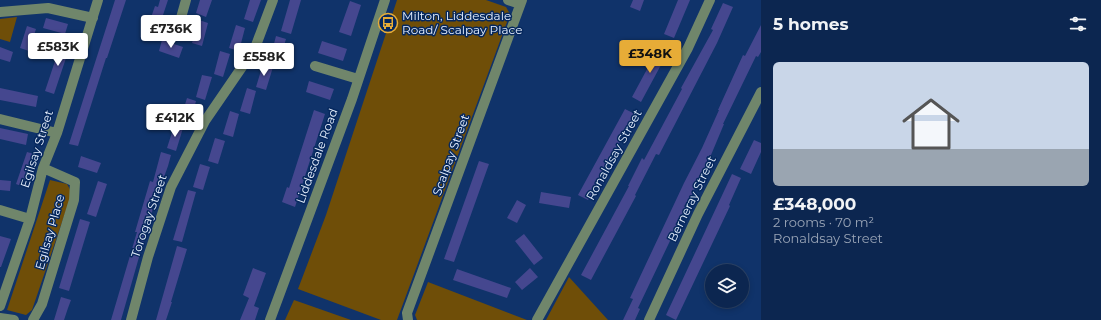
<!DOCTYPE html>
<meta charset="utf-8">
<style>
body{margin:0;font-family:Montserrat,sans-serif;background:#152e57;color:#f1f3f6;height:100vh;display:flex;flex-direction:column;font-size:15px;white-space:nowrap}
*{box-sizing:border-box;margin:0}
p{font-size:13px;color:#9aa5b7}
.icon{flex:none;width:22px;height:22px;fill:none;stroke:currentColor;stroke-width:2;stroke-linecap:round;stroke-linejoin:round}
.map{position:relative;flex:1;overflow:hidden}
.details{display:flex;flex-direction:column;background:#0c2650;width:340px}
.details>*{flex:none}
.fabs{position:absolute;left:705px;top:264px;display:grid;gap:8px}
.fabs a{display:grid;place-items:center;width:44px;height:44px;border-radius:50%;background:#0c2650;box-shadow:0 2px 6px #0003,0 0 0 1px #2c4367;font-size:20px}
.price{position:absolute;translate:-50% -34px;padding:0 9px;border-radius:4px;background:#fff;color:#222;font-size:13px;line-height:26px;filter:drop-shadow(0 1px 2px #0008)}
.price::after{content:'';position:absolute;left:50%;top:24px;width:12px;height:9px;margin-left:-6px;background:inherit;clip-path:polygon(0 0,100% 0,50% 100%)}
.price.active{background:#e7ac37;color:#111}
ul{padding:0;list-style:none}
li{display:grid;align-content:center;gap:8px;height:212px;padding:0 12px}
li span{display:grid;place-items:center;height:124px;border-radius:6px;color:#555}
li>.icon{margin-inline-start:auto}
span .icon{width:72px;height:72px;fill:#fffc;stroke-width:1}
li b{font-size:17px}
h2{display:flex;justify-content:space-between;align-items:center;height:48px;padding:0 12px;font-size:17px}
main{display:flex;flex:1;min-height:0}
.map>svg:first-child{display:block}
.green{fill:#6f4e08}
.building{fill:#45478f}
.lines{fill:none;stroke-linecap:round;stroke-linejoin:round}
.minor{stroke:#70866b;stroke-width:10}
.labels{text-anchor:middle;stroke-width:3;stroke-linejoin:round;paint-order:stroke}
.poi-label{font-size:12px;fill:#e7f0fe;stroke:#06285e;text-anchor:start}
.street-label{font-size:12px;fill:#e7f0fe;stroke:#06285e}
</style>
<main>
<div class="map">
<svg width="761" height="320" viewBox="0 0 761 320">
<rect width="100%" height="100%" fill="#10336a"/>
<!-- green -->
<path class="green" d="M397,0H486L506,7L510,14L397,320H381L298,289L326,215Z
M17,17L10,42L0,39V19Z
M50,180L67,184L72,193L32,310L26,315L7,310Z
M569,277L608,320H546Z
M428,282L527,320H417L415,315Z
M294,300L351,320H285Z"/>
<!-- building -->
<path class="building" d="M115,0H126L107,58H106L78,146L69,144Z
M160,0H168L157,33L147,29L155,6L158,7Z
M200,0H212L206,17L196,13Z
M250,0H261L253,22L244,19Z
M290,0H301L291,34L281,31Z
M633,0H644L640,11L630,7Z
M678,0H690L674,38L664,34Z
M350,1L361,5L351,36L339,32Z
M723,3L733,7L717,43L659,155L656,154L635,195L636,196L591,280L581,275L629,186H628L642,158L644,160L682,89L681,88L713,30L711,29Z
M46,18L68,24L65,34L43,28Z
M199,20L208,23L202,46L192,43Z
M236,25L245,28L239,51L229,48Z
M761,25V52L758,57L756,56L723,124H724L711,155L638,308L640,309L635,320H623L633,299L630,298L684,183L702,148L719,110H718L743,55L745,56Z
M27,26L36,29L29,51L20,48Z
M276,36L286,39L279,62L270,59Z
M62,40L71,43L54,94L45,91Z
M162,40L183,47L179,58L159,51Z
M322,41L347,49L343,61L318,53Z
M0,47L13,52L10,62L0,59Z
M659,47L668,52L641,102L632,97Z
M220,51L230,54L223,77L214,74Z
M263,64L273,67L266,90L256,87Z
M202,75L212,77L205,100L196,97Z
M309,81L334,89L330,100L306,92Z
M0,88L38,96L36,107L0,100Z
M247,88L256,91L250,114L240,111Z
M187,98L196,101L190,124L180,121Z
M625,109L635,114L588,200L578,195Z
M314,110L325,114L295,207L282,202L287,187L289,188Z
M230,111L239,114L233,137L223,134Z
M174,126L183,128L176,151L167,148Z
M0,128L28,134L26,145L0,139Z
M215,138L225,141L218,164L208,161Z
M754,140L761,143V152L751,174L740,169Z
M27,152L34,154L24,187L16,184Z
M161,152L171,155L168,166L164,177H162L121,320H111L137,232H135L150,181L153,182Z
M81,156L101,163L97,173L78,167Z
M479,161L489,164L454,262L444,259Z
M200,164L210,167L203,190L193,187Z
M732,174L741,178L729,205L730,206L676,320L666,315Z
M0,180L11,181L10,191L0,190Z
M98,181L107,184L96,217L87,214Z
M188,190L196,192L182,242L173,240Z
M541,192L571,197L569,208L539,203Z
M517,200L526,205L517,223L507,218Z
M80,219L90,222L69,291L59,288Z
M524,234L543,258L534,265L515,241Z
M0,236L11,239L1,267H0Z
M177,246L187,249L171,302H172L166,320H156Z
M253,268L266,273L254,306L259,308L255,320H240L249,298L243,295Z
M530,268L538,277L522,290L515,282Z
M457,269L511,288L507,298L453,280Z
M61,297L71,300L68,308L64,320H54Z"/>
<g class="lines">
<!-- minor -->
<path class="minor" d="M508,0L520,4
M0,12L48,8L93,18
M177,32L186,0
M315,66L358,79
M0,119L57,133
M0,210L30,219
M0,306L30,219L43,168L57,133L98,0
M0,318L14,320
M33,320L42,304L74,200L75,182L43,168
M131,320L148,257L171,187L205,121L255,48L273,0
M270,320L352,99L385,0
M408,320L407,313L522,0
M537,320L688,48L710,0
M649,320L698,214L761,92"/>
</g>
<!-- icons -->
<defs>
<symbol id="bus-ring" viewBox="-11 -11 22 22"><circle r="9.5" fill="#06285e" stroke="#e7ac37" stroke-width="1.5"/><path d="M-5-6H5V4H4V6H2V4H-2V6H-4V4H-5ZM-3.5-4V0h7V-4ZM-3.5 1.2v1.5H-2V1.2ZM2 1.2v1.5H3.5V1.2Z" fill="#e7ac37"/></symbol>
</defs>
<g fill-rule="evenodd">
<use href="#bus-ring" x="377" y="12" width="22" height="22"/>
</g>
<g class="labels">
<!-- poi labels -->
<g class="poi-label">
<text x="402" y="20">Milton, Liddesdale<tspan x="402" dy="14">Road/ Scalpay Place</tspan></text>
</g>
<!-- street labels -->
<g class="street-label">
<text transform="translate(37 149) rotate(-72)" y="4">Egilsay Street</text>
<text transform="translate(451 155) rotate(-70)" y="4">Scalpay Street</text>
<text transform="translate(614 155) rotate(-61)" y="4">Ronaldsay Street</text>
<text transform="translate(317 156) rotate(-70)" y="4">Liddesdale Road</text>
<text transform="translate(692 199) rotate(-64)" y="4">Berneray Street</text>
<text transform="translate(149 216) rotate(-71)" y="4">Torogay Street</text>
<text transform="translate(50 232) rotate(-74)" y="4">Egilsay Place</text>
</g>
</g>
</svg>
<div class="fabs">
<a><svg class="icon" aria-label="layers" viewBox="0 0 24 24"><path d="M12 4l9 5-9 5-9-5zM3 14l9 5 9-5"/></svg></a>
</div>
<b class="price" style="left:171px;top:49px">£736K</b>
<b class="price" style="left:58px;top:67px">£583K</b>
<b class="price active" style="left:650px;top:74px">£348K</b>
<b class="price" style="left:264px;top:77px">£558K</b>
<b class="price" style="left:175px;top:138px">£412K</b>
</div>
<section class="details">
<h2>5 homes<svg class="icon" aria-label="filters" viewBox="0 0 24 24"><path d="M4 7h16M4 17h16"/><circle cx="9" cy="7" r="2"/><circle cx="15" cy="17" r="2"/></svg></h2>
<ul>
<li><span style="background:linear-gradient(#c9d6e8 70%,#9aa5b1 0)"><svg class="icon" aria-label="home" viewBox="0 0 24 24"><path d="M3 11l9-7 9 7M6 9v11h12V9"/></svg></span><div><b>£348,000</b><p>2 rooms · 70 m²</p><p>Ronaldsay Street</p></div></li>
</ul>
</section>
</main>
